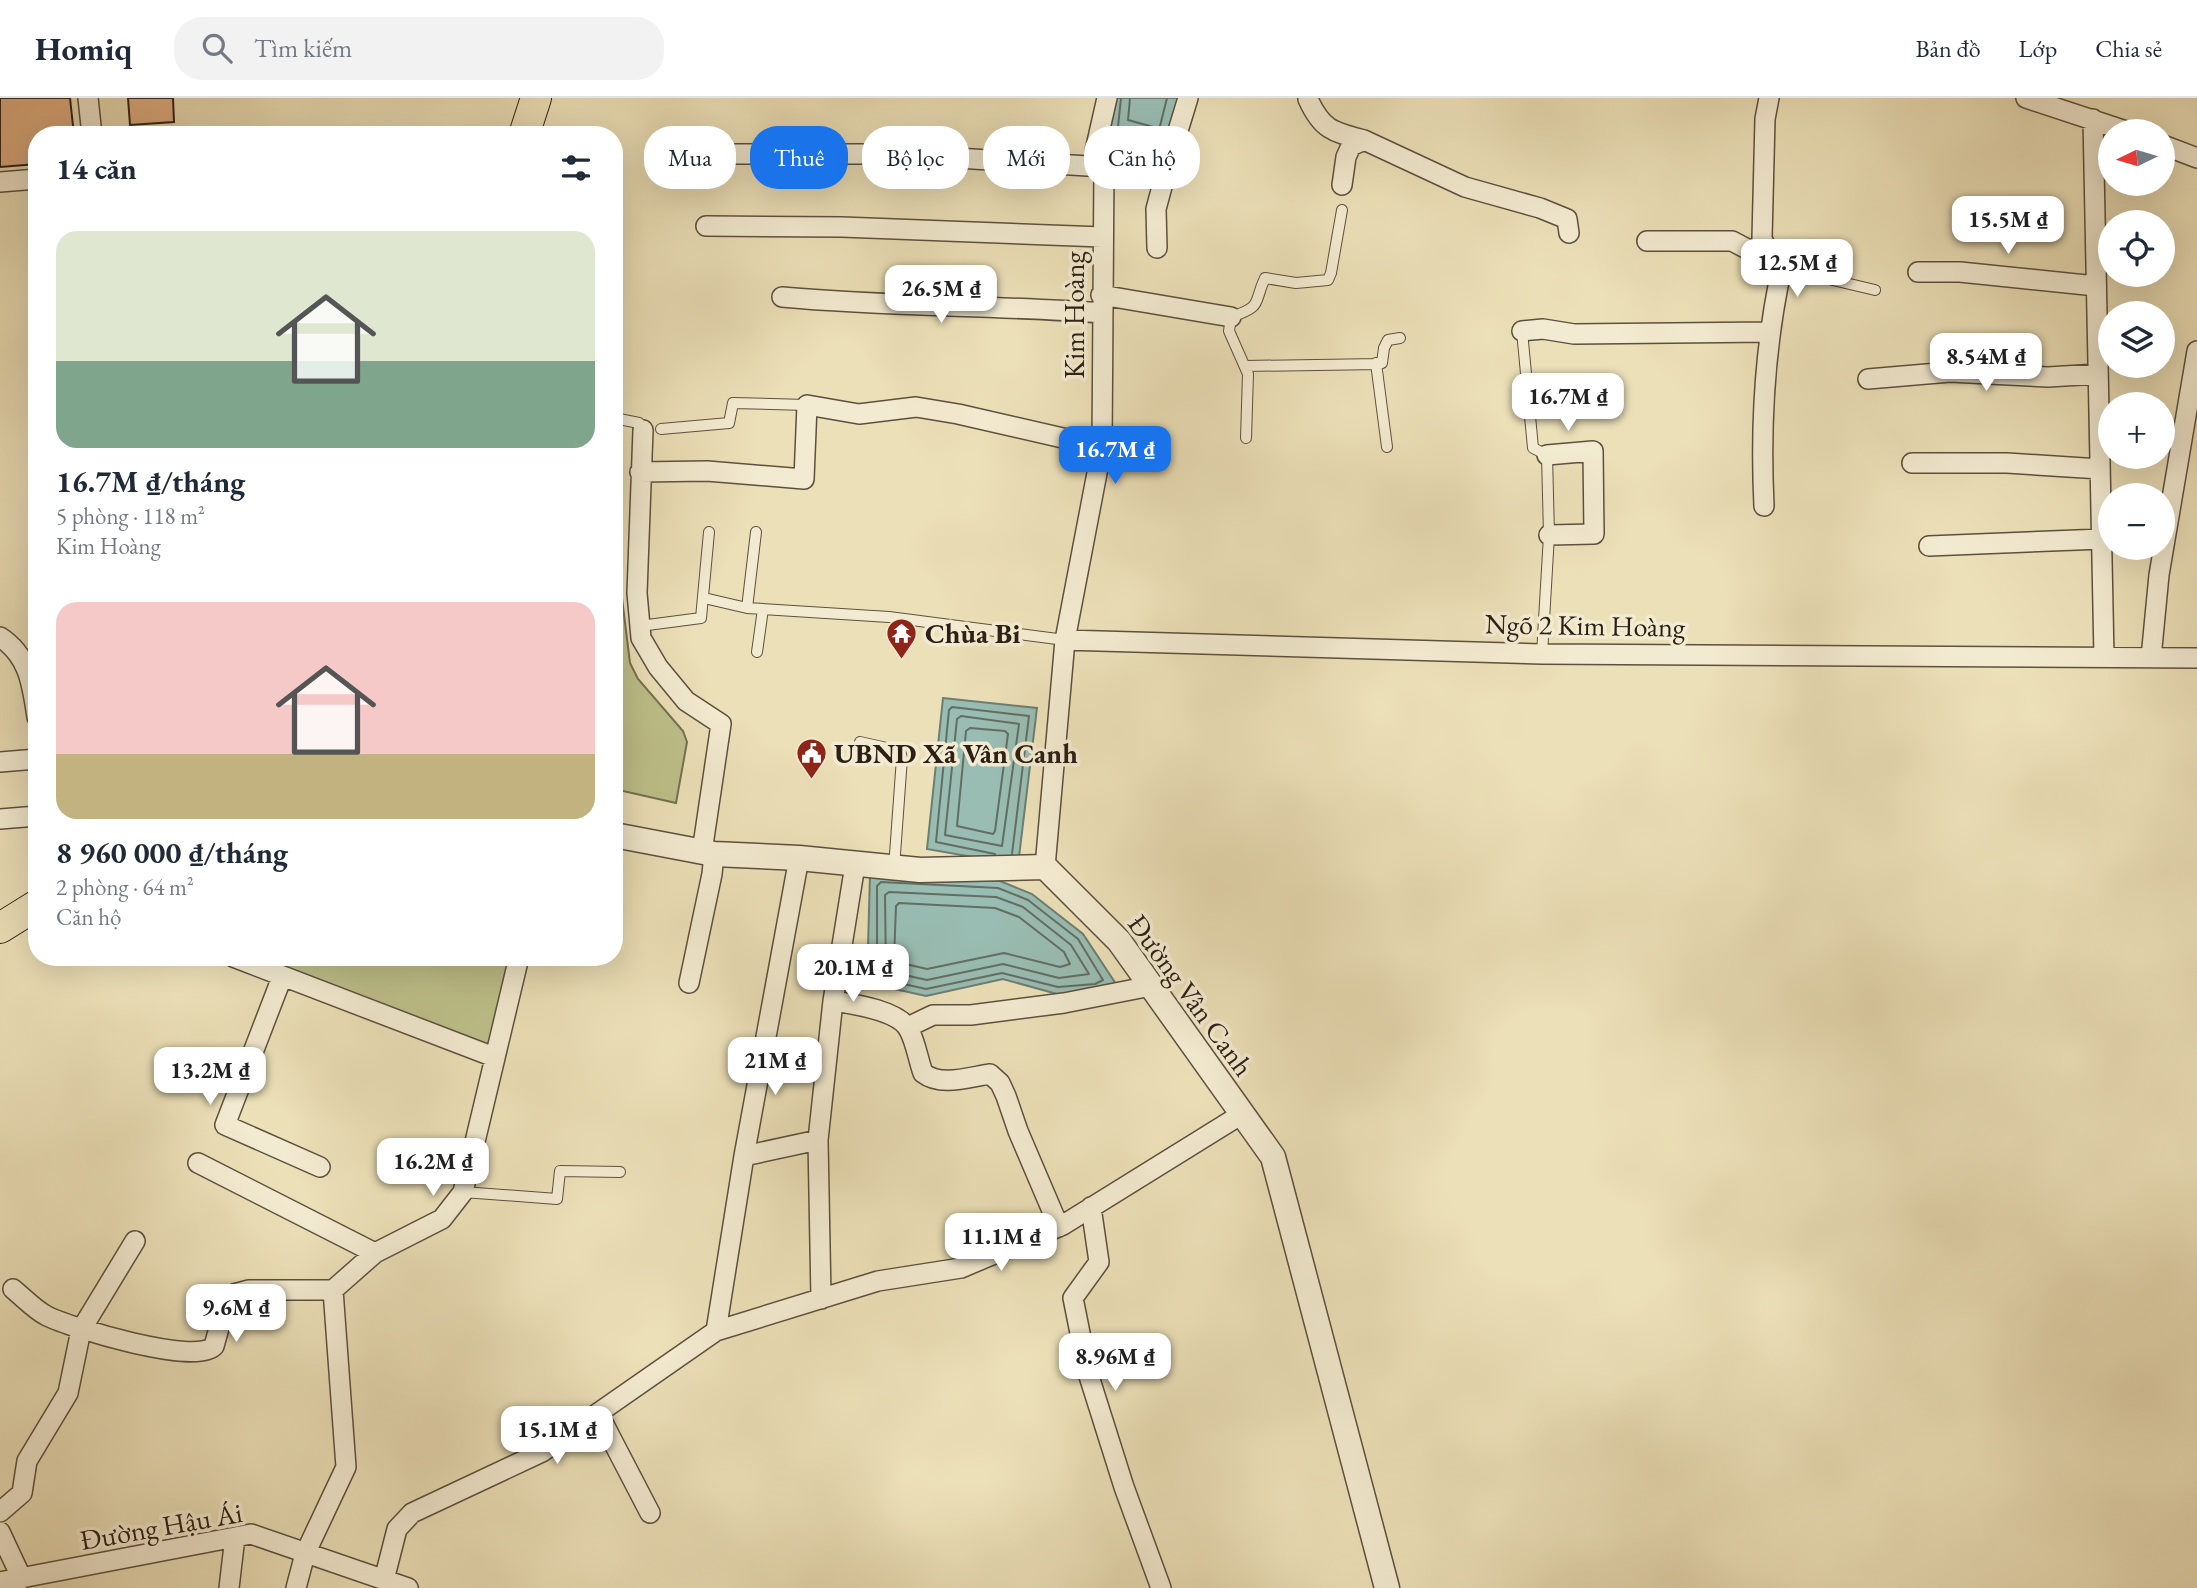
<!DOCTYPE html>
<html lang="vi">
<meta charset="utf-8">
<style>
body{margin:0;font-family:"EB Garamond",serif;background:#f2f2f3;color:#1f2937;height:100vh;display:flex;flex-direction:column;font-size:26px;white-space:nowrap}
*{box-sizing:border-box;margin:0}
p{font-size:23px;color:#747a83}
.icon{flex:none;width:38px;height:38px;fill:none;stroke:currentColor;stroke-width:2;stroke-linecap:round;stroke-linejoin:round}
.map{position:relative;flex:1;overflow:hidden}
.drawer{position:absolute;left:28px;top:28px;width:595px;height:840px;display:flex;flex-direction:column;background:#fff;border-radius:28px;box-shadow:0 7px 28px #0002}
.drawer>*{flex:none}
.guide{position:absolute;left:644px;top:28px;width:665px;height:63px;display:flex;gap:14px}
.needle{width:46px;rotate:265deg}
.fabs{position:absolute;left:2098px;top:21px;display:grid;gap:14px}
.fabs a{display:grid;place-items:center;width:77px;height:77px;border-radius:50%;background:#fff;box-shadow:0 7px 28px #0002;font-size:35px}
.price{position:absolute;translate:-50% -60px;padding:0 16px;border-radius:14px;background:#fff;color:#222;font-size:23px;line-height:46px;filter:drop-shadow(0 2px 4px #0008)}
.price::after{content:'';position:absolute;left:50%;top:42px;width:21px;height:16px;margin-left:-10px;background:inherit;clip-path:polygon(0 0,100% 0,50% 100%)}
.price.current{background:#1a73e8;color:#fff}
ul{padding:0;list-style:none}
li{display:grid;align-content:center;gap:14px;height:371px;padding:0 28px}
li span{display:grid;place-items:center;height:217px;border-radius:21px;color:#555}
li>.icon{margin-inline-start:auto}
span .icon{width:126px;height:126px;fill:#fffc;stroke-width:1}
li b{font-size:30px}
h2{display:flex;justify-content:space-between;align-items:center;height:84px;padding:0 28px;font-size:30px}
.tag{padding:0 24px;border-radius:28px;background:#fff;box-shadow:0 7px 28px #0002;font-size:24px;line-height:63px}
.tag.current{background:#1a73e8;color:#fff}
header{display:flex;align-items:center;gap:42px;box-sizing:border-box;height:98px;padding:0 35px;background:#fff;border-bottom:2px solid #e0e1e3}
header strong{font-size:33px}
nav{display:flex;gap:38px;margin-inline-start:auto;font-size:24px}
.search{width:490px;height:63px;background:#f2f2f3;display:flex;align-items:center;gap:18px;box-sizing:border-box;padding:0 24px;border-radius:28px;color:#747a83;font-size:26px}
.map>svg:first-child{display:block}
.green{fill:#bec08a;stroke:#757050;stroke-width:2}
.water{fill:#99bdb3;stroke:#6d7e74;stroke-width:2}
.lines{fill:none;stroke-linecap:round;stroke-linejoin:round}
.shore{stroke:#626e64;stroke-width:2}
.building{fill:#e0b085;stroke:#2c2016;stroke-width:2}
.service-casing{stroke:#5c503e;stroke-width:12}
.minor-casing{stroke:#5c503e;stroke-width:22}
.tertiary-casing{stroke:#5c503e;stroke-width:27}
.primary-casing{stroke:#2c2016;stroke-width:32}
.service{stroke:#f3ebd1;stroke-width:10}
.minor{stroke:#f3ebd1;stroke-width:19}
.tertiary{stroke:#f3ebd1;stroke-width:24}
.primary{stroke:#ece0b8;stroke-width:30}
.labels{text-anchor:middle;stroke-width:7;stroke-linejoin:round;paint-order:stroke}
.street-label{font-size:28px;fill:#2c2016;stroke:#f3ebd1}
.poi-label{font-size:28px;font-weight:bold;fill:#2c2016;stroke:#f3ebd1;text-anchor:start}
</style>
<header>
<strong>Homiq</strong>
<div class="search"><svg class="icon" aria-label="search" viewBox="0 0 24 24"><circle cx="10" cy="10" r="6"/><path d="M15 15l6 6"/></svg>Tìm kiếm</div>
<nav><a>Bản đồ</a><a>Lớp</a><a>Chia sẻ</a></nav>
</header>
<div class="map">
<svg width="2197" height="1490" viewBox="0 0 2197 1490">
<rect width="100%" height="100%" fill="#ece0b8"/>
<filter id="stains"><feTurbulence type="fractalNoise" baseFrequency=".00286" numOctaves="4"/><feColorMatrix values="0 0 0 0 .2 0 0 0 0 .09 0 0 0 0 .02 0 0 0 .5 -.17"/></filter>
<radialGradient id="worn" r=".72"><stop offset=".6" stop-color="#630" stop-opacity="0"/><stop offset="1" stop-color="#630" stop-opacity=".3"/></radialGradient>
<!-- green -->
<path class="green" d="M614,348L620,354L615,443L630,565L638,581L683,633L687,644L676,705L614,691Z
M253,859H514L489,950Z"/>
<!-- water -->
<path class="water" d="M1115,0H1184L1170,51L1108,34Z
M943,600L1037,610L1018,767L927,751Z
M870,777L1000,783L1032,796L1083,836L1116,886L1097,893L1057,896L1003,881L926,898L867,885Z"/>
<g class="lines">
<!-- shore -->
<path class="shore" d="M1121,0L1118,29L1164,41
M1130,0L1128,22L1157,30L1160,28L1167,0
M961,618L1019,626L1002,748L945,737L957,621Z
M970,630L1005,633L1008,636L995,733L993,736L957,728L966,633Z
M995,756L936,744L949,612L952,609L1029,618L1012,756
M881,784L998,790L1028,802L1078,841L1103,882L1095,886L1058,889L1002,875L926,891L877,880V788Z
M889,794L996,799L1023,809L1071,847L1089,876L1059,880L1003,866L927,882L886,873L885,797Z
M899,805L995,810L1019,819L1064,854L1070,866L1060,869L1004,855L927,871L897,864L894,861L896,808Z"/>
</g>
<!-- building -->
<path class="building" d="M0,0H70L74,37H37V66L0,69Z
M128,0H173L174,24L130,27Z"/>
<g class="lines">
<defs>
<path id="service" d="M1782,170L1875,192
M1522,233L1533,350L1547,357L1549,437L1542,556
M1376,265L1387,349
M1245,268L1379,266L1382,265L1384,250L1388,242L1400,240
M614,320L639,325L643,332
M661,331L729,325L733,305L807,307
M1246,340L1248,276L1229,233L1231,219C1264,208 1253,205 1265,180L1296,185L1328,182L1331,175L1342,112
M704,500L747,510L889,519L1065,542
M747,510L756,434
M640,528L701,520L709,434
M757,554L763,511
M860,644L900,653L902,660L894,770
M463,1094L557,1101L560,1073L620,1074"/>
<path id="minor" d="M88,0L92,37
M2026,0L2126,33
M1308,1C1322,32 1333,34 1364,42
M2093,21L2104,559
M1098,42L1170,59L1188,0
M677,46L728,56H891L1104,69
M2163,47L2197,60
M0,84L37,81
M1342,87L1346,59L1351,48L1364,42L1465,89L1540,110L1567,121L1569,135
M706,128L842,129L1102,139
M1647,143H1732L1751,153L1769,170H1773
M1157,150L1156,111L1170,59
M1918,174H1960L2096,188
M1101,197L1231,219
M782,199C889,209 996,207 1102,215
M1522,233L1543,231L1574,236L1769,234
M1868,281L1950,274L2048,279L2098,276
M643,332L637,495L641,540L658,569L686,603L721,626L702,754
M1547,357L1593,353L1594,436L1549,437
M1912,365H2007L2100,371
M640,374L707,373L804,381L807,307L859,316L916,309L958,316L1102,349
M1764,408C1760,327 1765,244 1783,164L1766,150L1762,140L1765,21L1769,0
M1929,448L2102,441
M0,539C29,558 32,586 37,619
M1065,542L1542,556L2197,560
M2151,560L2159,477L2197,253
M0,664L37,661
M0,721L37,718
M1045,769L1065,542L1102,349L1104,69L1095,53L1107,0
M233,859L494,959
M282,879L225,1027L320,1069
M689,885L712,776L714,756
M833,903C853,906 899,912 909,932C916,945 918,961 923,975C941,989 969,979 990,976L1000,985L1006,998L1018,1033L1059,1129
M908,929L933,917H971L1064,905L1151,888
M744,1058L818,1042
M198,1065L375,1155L442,1121L463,1094L519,859
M1091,1109L1099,1164L1073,1200L1088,1275L1124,1389L1161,1490
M13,1191C24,1200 35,1212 47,1218C71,1230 197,1268 214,1248L224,1212L234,1196L249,1192H333
M821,1201L818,1042L833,903L855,767
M716,1233L744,1058L799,760
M598,1315L650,1415
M0,1414L22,1395L27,1363L68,1295L81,1232L135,1143
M0,1434L22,1481
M384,1482L397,1431L412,1415L542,1354L716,1233L878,1183L961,1170L1063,1127L1242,1016
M0,1484L251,1436L408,1490
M229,1490L235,1439
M296,1490L305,1456L346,1369L333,1192L375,1155"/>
<path id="tertiary" d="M614,737L714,756L799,760L920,772L1045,769L1119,843L1273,1059L1387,1490"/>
<path id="primary" d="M524,37L536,0
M0,830L37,807"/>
</defs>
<!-- service casing -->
<use href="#service" class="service-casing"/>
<!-- minor casing -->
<use href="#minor" class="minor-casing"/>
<!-- tertiary casing -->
<use href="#tertiary" class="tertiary-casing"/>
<!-- primary casing -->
<use href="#primary" class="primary-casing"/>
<!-- service -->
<use href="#service" class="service"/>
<!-- minor -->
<use href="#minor" class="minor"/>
<!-- tertiary -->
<use href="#tertiary" class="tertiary"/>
<!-- primary -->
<use href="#primary" class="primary"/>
</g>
<!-- icons -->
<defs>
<symbol id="temple-pin" viewBox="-11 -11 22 30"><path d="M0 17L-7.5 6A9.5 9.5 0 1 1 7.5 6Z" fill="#8f2418" stroke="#f3ebd1"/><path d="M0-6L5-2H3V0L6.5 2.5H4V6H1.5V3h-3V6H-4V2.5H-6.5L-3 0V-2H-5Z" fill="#fff"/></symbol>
<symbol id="civic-pin" viewBox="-11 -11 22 30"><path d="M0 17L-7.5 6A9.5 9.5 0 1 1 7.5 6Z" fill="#8f2418" stroke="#f3ebd1"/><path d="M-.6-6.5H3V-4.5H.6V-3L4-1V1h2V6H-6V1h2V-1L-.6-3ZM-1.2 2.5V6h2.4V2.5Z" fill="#fff"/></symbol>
</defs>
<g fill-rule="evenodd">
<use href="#temple-pin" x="884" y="518" width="35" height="47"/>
<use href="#civic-pin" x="794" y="638" width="35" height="47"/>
</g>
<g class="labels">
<!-- street labels -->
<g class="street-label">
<text transform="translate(1074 217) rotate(-90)" y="10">Kim Hoàng</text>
<text transform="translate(1585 527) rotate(1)" y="10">Ngõ 2 Kim Hoàng</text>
<text transform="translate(1191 897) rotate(54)" y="10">Đường Vân Canh</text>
<text transform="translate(161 1428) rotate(-10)" y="10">Đường Hậu Ái</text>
</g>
<!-- poi labels -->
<g class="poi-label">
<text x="925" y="545">Chùa Bi</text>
<text x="834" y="665">UBND Xã Vân Canh</text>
</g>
</g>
<rect width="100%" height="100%" filter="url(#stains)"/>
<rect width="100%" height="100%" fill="url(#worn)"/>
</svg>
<div class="fabs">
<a><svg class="needle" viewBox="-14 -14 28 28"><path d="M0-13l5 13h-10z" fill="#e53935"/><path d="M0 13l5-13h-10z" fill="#747a83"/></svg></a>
<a><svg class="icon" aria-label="locate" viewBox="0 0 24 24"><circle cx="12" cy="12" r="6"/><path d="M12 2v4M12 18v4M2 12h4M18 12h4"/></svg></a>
<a><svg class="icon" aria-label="layers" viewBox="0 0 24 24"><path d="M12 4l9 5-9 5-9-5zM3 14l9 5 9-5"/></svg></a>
<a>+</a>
<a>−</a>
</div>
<b class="price" style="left:2008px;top:158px">15.5M ₫</b>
<b class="price" style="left:1797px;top:201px">12.5M ₫</b>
<b class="price" style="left:941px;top:227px">26.5M ₫</b>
<b class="price" style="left:1986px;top:295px">8.54M ₫</b>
<b class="price" style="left:1568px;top:335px">16.7M ₫</b>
<b class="price current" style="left:1115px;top:388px">16.7M ₫</b>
<b class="price" style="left:853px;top:906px">20.1M ₫</b>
<b class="price" style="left:775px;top:999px">21M ₫</b>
<b class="price" style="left:210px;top:1009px">13.2M ₫</b>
<b class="price" style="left:433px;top:1100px">16.2M ₫</b>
<b class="price" style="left:1001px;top:1175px">11.1M ₫</b>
<b class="price" style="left:236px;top:1246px">9.6M ₫</b>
<b class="price" style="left:1115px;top:1295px">8.96M ₫</b>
<b class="price" style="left:557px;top:1368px">15.1M ₫</b>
<div class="guide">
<a class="tag">Mua</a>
<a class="tag current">Thuê</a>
<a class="tag">Bộ lọc</a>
<a class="tag">Mới</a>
<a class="tag">Căn hộ</a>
</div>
<section class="drawer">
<h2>14 căn<svg class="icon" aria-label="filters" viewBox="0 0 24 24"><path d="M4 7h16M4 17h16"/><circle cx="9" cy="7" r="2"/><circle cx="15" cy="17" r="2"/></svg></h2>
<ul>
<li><span style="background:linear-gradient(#dfe7d0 60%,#7fa58c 0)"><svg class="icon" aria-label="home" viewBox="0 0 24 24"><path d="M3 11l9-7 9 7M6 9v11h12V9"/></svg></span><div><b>16.7M ₫/tháng</b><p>5 phòng · 118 m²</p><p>Kim Hoàng</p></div></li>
<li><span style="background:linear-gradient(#f6c9c9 70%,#c2b280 0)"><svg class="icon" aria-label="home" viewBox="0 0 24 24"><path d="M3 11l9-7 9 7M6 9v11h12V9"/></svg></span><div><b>8 960 000 ₫/tháng</b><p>2 phòng · 64 m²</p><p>Căn hộ</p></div></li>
</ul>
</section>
</div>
